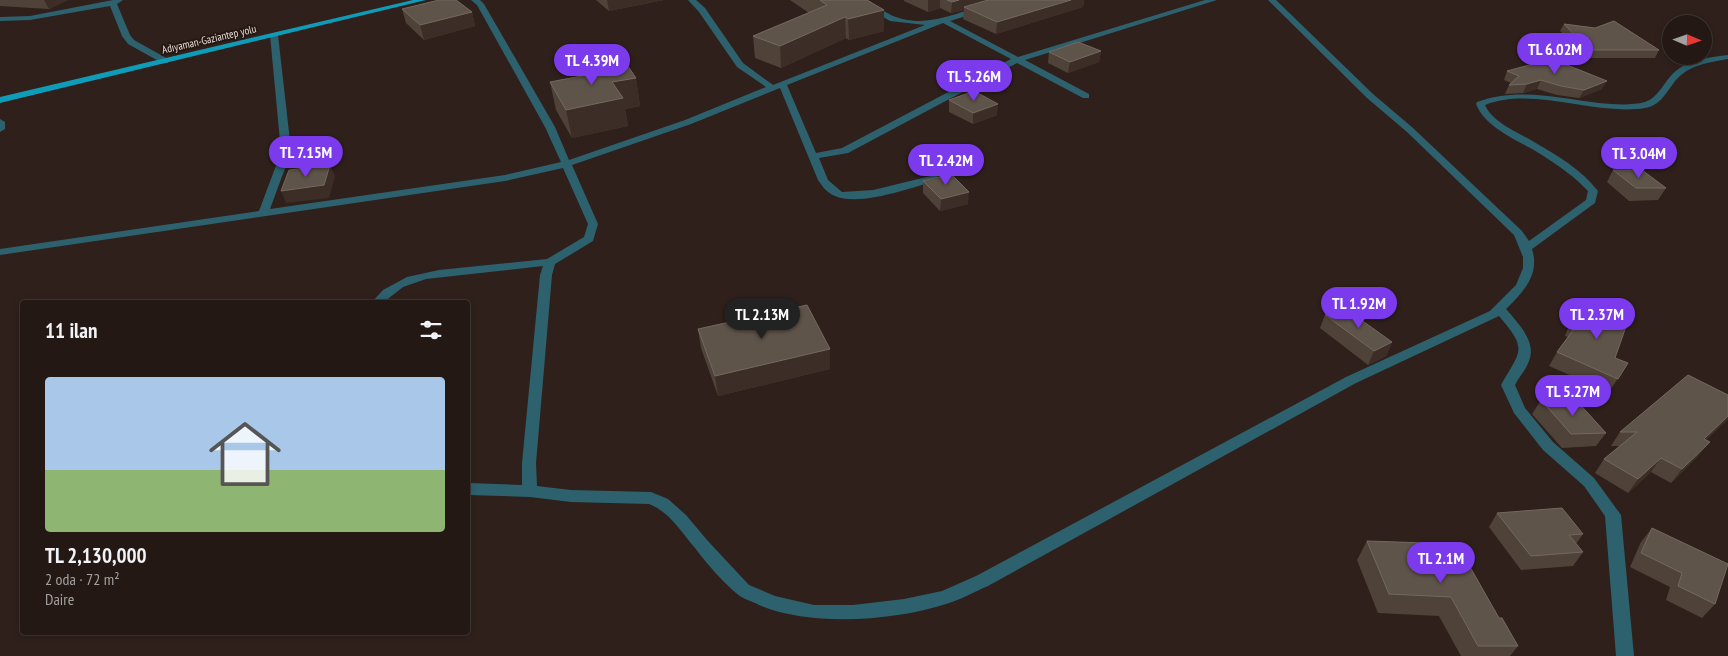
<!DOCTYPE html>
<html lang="tr">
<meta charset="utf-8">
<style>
body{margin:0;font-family:"PT Sans Narrow",sans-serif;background:#2b211d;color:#f1f3f6;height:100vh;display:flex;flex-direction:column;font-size:19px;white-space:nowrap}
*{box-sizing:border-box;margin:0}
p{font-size:16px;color:#a3a0a0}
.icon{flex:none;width:28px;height:28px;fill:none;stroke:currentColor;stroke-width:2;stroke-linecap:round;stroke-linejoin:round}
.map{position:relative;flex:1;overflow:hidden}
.panel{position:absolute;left:20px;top:300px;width:450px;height:335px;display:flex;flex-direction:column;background:#231814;border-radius:5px;box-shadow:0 2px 8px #0003,0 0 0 1px #403734}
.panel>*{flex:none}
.needle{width:32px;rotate:92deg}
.controls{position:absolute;left:1662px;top:15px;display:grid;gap:10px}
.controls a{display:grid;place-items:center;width:50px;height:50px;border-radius:50%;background:#231814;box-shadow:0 2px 8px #0003,0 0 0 1px #403734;font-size:25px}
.price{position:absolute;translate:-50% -42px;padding:0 11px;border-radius:18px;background:#7c3aed;color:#fff;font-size:16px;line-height:32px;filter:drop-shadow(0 1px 2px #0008)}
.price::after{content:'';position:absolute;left:50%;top:30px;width:15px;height:11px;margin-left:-8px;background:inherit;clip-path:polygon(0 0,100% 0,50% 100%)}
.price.active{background:#222;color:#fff}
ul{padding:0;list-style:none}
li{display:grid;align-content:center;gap:10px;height:265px;padding:0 25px}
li+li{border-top:1px solid #403734}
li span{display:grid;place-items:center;height:155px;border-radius:5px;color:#555}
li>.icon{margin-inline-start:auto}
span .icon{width:90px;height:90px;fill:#fffc;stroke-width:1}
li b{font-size:21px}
h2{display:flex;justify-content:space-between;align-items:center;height:60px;padding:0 25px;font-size:21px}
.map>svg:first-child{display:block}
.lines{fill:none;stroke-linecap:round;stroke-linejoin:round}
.minor{fill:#2d616e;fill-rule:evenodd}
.major{fill:#0f9cb8;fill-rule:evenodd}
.wall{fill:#4f4339}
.shaded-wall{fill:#3c2e26}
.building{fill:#5f544a;stroke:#746960}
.labels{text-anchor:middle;stroke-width:4;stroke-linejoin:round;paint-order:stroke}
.far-street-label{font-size:11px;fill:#e5dbd7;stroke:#251711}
</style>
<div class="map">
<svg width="1728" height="656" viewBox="0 0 1728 656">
<rect width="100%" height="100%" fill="#2f201b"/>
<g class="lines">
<!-- minor -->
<path class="minor" d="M113,0H123L117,4L130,35L134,40L168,59V63H162L128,44L122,36L110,6L30,20L0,21V17L30,16Z
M471,0H480L484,4L555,127L569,160L685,120L766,87L737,67L699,12L688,0H696L705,8L743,63L773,85L925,25L890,21L855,0C870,0 880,10 893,16C900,19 912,21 920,21C953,20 983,0 1017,0L950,21L1018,57L1205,0H1217L1025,60L1089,94V98H1083L1017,63L848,153L819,158L828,180L842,192L873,190L935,175L940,178L939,180C913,187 860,207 835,196C827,193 822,186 818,180L780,88L691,124L572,165L598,224L593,241L555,264L552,275L536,463L537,486L571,490L651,492L668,499L686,515L707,540L749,585L775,596L814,605H853L904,599L942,591L976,576L1346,377L1490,311L1516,285L1523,268V257L1514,235L1407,132L1367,98L1268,0H1276L1373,94L1413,128L1522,231L1529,241L1586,200L1588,191C1575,177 1559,166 1542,155C1520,141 1486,129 1476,104L1477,102C1516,87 1558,98 1599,103C1613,104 1630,106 1645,102C1659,98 1665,79 1677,70C1691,59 1711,57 1728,55V59C1712,62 1694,64 1681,75C1668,86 1664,105 1645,108C1594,116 1533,86 1485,105C1493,123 1518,132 1534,142C1557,155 1582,170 1598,191L1595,203L1532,249C1540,274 1524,292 1506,309C1518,323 1537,342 1529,361C1526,370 1519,377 1515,385L1525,408L1553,442L1594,478L1621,515L1634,656H1616L1605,516L1584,486L1543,450L1514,413L1501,385C1521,350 1528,350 1499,316L1356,383L988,586C974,592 960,600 946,604C894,621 810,627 759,605C752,601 742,599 736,593C721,580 707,564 695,548C681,532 670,512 649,504L571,502L530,497L468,495V483L522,485V463L540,275L543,266L426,279L403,287L384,302H372L383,290L407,277L439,270L547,259L584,237L588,224L563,168L505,181L0,255V249L259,211L277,163L280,141L270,35L274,33L278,35L290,141L287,163L270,209L505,175L561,162L545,127L477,5ZM943,23L1011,59L842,148L816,153L787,85Z
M0,119L5,122V129L0,132Z"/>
<!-- major -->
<path class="major" d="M413,0H426L0,103V97Z"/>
</g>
<!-- wall -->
<path class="wall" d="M0,0H68L49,9L0,6Z
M596,0H664L609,11Z
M790,0H867L884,10V31L849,40L846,38L781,68L755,58L753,36L809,13Z
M904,0H1084L1083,7L996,34L963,19L964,10L951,13L940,8L928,12L904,1Z
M402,9L472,12L475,26L424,40L406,23Z
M1564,24L1659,50L1655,58H1585L1560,31Z
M1101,51L1099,62L1068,73L1048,63L1049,52Z
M589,69L636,78L640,106L625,109L628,126L572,138L556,110L550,82L590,75Z
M1507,71L1602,89L1579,98L1557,95L1537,89L1523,93L1505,94L1509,85L1511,83L1504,80Z
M949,100L997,115L973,124L949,112Z
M1613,170L1666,188L1658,200L1629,201L1607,182Z
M923,181L968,204L940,211L923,193Z
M1581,302L1615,358L1628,363L1609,392L1549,366L1557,352L1568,337L1565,336L1573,315Z
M1325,315L1392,342L1386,356L1368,365L1320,328Z
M698,329L830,349V369L718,396L701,348Z
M1728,395V419L1706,440L1699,455L1671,483L1651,472L1628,493L1595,473L1604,459L1620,446H1611L1620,432Z
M1541,400L1606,433L1596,446L1562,448L1532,414Z
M1497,513L1583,534L1576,544L1583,552L1573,566L1521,570L1489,527Z
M1652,528L1715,604L1702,618L1666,600L1670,587L1630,567L1641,542Z
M1367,541L1499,618L1518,646L1510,656H1461L1439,616L1378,613L1357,560Z"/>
<!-- shaded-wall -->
<path class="shaded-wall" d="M44,0H68L49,9Z
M607,0H664L609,11Z
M928,0H940V8L928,12Z
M959,0H1002L964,7V10L951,13L952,2Z
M1071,0H1084L1083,7L996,34L997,22Z
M884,10V31L849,40L848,19Z
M472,12L475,26L424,40L420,25Z
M845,17L846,38L781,68L780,46Z
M1101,51L1099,62L1068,73L1070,62Z
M636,78L640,106L625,109L628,126L572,138L566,110L612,82Z
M1541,80L1537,89L1523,93L1527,84Z
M1607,81L1602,89L1579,98L1584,90Z
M998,104L997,115L973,124V113Z
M330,165L335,176L329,198L286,203L281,191Z
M969,192L968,204L940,211L941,199Z
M1392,342L1386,356L1368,365L1374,351Z
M830,349V369L718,396L715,376Z
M1728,416V419L1693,452L1704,439Z
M1710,442L1699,455L1671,483L1682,469Z
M1661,458L1651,472L1628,493L1638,479Z"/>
<!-- building -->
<path class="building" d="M439,0H456L472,12L420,25L402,9Z
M820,0H867L884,10L848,19L845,17L780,46L753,36L827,5Z
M947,0H959L952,2Z
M988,0H1071L997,22L964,7Z
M1614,21L1659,50H1589L1564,24L1595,28Z
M1078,42L1101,51L1070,62L1049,52Z
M1552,59L1607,81L1584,90L1561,86L1541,80L1527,84L1509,85L1519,76L1507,71Z
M625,62L636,78L612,82L623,98L566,110L550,82L592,74L589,69Z
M974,91L998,104L973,113L949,100Z
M330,165L324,185L281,191L289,170Z
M1613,170H1642L1666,188H1636Z
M951,174L969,192L941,199L923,181Z
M1581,302L1629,318L1615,358L1628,363L1618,379L1557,352L1577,325L1573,323Z
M807,305L830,349L715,376L698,329Z
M1343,307L1392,342L1374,351L1325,315Z
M1688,375L1728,395V416L1704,439L1710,442L1682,469L1661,458L1638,479L1604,459L1637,432H1620Z
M1575,399L1606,433L1571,434L1541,400Z
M1562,508L1583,534L1569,535L1583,552L1531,556L1497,513Z
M1652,528L1728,564L1715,604L1678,586L1682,573L1641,553Z
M1367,541L1457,544L1499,618H1502L1518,646H1478L1451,597L1389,594Z"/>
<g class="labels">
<!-- far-street labels -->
<g class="far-street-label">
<text transform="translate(209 39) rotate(-13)" y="4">Adıyaman-Gaziantep yolu</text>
</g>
</g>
</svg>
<div class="controls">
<a><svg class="needle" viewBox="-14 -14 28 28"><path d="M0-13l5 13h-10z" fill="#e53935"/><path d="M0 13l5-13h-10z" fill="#a3a0a0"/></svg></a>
</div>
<b class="price" style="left:1555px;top:75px">TL 6.02M</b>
<b class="price" style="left:592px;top:86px">TL 4.39M</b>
<b class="price" style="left:974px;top:102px">TL 5.26M</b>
<b class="price" style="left:306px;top:178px">TL 7.15M</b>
<b class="price" style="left:1639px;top:179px">TL 3.04M</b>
<b class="price" style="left:946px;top:186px">TL 2.42M</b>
<b class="price" style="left:1359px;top:329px">TL 1.92M</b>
<b class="price active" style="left:762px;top:340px">TL 2.13M</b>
<b class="price" style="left:1597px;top:340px">TL 2.37M</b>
<b class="price" style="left:1573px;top:417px">TL 5.27M</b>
<b class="price" style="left:1441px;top:584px">TL 2.1M</b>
<section class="panel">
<h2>11 ilan<svg class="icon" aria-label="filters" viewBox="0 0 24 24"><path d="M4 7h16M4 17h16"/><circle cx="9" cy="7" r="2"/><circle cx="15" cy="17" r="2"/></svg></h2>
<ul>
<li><span style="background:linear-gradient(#a9c7e8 60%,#8fb573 0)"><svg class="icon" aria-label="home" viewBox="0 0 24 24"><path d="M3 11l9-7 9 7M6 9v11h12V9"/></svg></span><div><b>TL 2,130,000</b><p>2 oda · 72 m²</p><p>Daire</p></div></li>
</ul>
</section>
</div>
